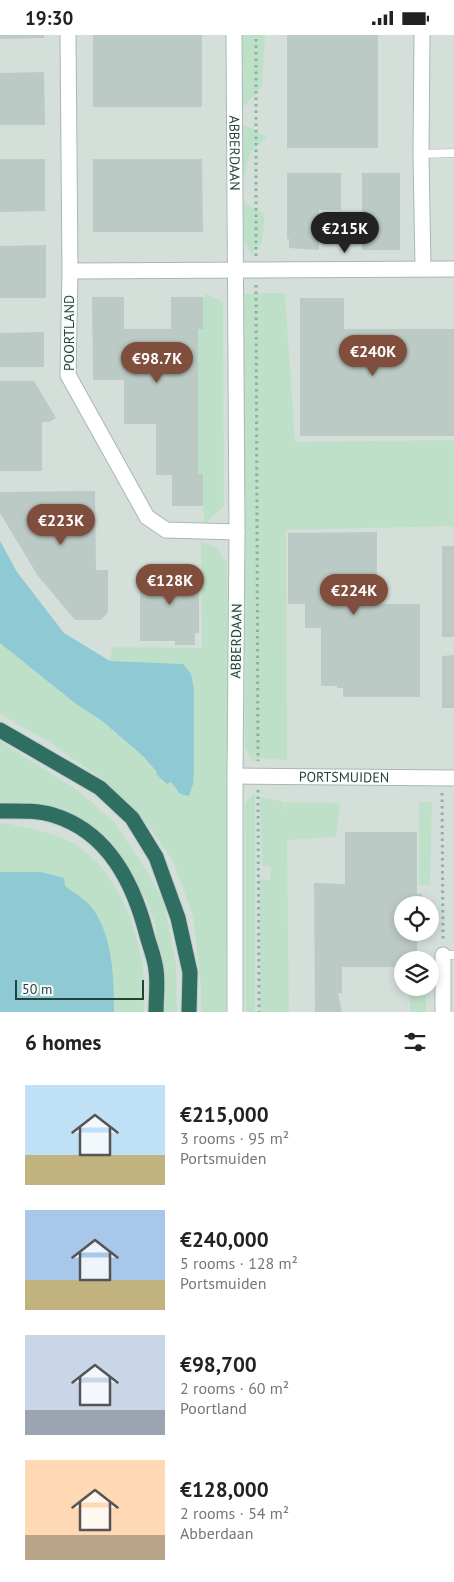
<!DOCTYPE html>
<meta charset="utf-8">
<style>
body{margin:0;font-family:"PT Sans",sans-serif;background:#f2f2f2;color:#222;height:100vh;display:flex;flex-direction:column;font-size:19px;white-space:nowrap}
*{box-sizing:border-box;margin:0}
p{font-size:16px;color:#767676}
.icon{flex:none;width:28px;height:28px;fill:none;stroke:currentColor;stroke-width:2;stroke-linecap:round;stroke-linejoin:round}
.map{position:relative;height:977px;overflow:hidden}
.sheet{display:flex;flex-direction:column;background:#fff;flex:1}
.sheet>*{flex:none}
.tools{position:absolute;left:394px;top:861px;display:grid;gap:10px}
.tools a{display:grid;place-items:center;width:45px;height:45px;border-radius:50%;background:#fff;box-shadow:0 2px 8px #0003;font-size:25px}
.scale{position:absolute;left:15px;bottom:12px;width:129px;box-sizing:border-box;padding-left:5px;border:2px solid #24423a;border-top:0;font-size:14px;line-height:18px;white-space:nowrap;color:#24423a;-webkit-text-stroke:4px #f7fbf9;paint-order:stroke}
.price{position:absolute;translate:-50% -42px;padding:0 11px;border-radius:18px;background:#804e3d;color:#fff;font-size:16px;line-height:32px;filter:drop-shadow(0 1px 2px #0008)}
.price::after{content:'';position:absolute;left:50%;top:30px;width:15px;height:11px;margin-left:-8px;background:inherit;clip-path:polygon(0 0,100% 0,50% 100%)}
.price.current{background:#222;color:#fff}
ul{padding:0;list-style:none}
li{display:flex;align-items:center;gap:15px;height:125px;padding:0 25px}
li span{display:grid;place-items:center;flex:none;width:140px;height:100px;border-radius:0px;color:#555}
li>.icon{margin-inline-start:auto}
span .icon{width:60px;height:60px;fill:#fffc;stroke-width:1}
li b{font-size:21px}
h2{display:flex;justify-content:space-between;align-items:center;height:60px;padding:0 25px;font-size:21px}
.status{display:flex;justify-content:space-between;align-items:center;height:35px;padding:0 25px;background:#fff;direction:ltr}
.status svg{height:14px;fill:currentColor}
.map>svg:first-child{display:block}
.built{fill:#d4dfda;fill-rule:evenodd}
.green{fill:#bfe0c8}
.water{fill:#8ec9d4}
.building{fill:#bbcac4}
.lines{fill:none;stroke-linecap:round;stroke-linejoin:round}
.lane-casing{stroke:#a8b8b2;stroke-width:9}
.street-casing{stroke:#a8b8b2;stroke-width:17}
.secondary-casing{stroke:#a4bbb3;stroke-width:17}
.highway-casing{stroke:#c2cac8;stroke-width:17}
.path{stroke:#86b3a5;stroke-width:3;stroke-dasharray:2.5 4;stroke-linecap:butt}
.lane{stroke:#fff;stroke-width:8}
.street{stroke:#fff;stroke-width:15}
.secondary{stroke:#fff;stroke-width:15}
.highway{stroke:#2f6f62;stroke-width:15}
.labels{text-anchor:middle;stroke-width:4;stroke-linejoin:round;paint-order:stroke}
.street-label{font-size:14px;fill:#24423a;stroke:#f7fbf9}
</style>
<div class="status"><b>19:30</b><svg viewBox="0 0 49 12"><path d="M0 12V9h3v3zM5 12V6h3v6zM10 12V3h3v9zM15 12V0h3v12zM26 1h20v11H26zM47 4h2v5h-2z"/></svg></div>
<div class="map">
<svg width="454" height="977" viewBox="0 0 454 977">
<rect width="100%" height="100%" fill="#e6efeb"/>
<!-- built -->
<path class="built" d="M0,0H454V977H0ZM402,870H430V898H402ZM402,925H430V952H402Z"/>
<!-- green -->
<path class="green" d="M242,0H265L262,51L242,73Z
M241,88L267,102L251,116L243,145Z
M243,167L265,179L262,207L252,219L244,208Z
M205,258L223,267L224,471L204,489L203,471L198,439V294Z
M264,258H285L295,407L454,405V491L286,495L287,725L255,723L254,728L245,713L244,259Z
M201,507L216,512L227,528L228,769L226,977H201V951L193,881L173,826L150,793L102,744L46,705L0,679V608L76,669L101,685L143,721L157,737L156,739L167,748L170,746L180,759L193,749L194,654L191,639L182,629L110,626L112,612L202,613Z
M0,706L80,757L114,787L146,835L164,868L176,928L177,977H163V952L155,889L146,864L109,808L31,770L0,766Z
M255,757V977H246L245,769Z
M260,762L285,767L282,775L287,767L340,768L336,802L287,805L289,977H260V844L270,845L271,832L262,830Z
M419,767H432L430,851L419,850Z
M6,788C29,794 56,797 76,810C115,835 134,883 142,927C145,943 143,961 144,977H0V789Z
M413,953H426V977H410V960Z"/>
<!-- water -->
<path class="water" d="M0,506L17,537L64,598L110,626L183,629L191,639L194,654V733L193,749L189,761L180,759L171,747L167,749L156,739L157,737L143,721L101,685L76,669L0,608Z
M0,837H41L64,843L65,851C76,859 88,866 95,877C113,905 114,945 114,977H0Z"/>
<!-- building -->
<path class="building" d="M0,0H44V3L0,4Z
M93,0H202V72H93Z
M287,0H378V113H287Z
M44,37L45,90H0V38Z
M0,124H45V176L0,177Z
M93,124H202L203,197H93Z
M287,138H341V175H319V215L289,213V204H287Z
M362,138H400V215H362Z
M46,210V263H0V211Z
M92,262H124V294H171V262H203V294H198V439H203V471H172V440H156V389H124V345H93Z
M300,263H344V294H454V401H300Z
M44,297V332H0V298Z
M0,346H34L56,383L49,387H42V436H0Z
M95,456L96,535H108V577L101,585H75L38,541L0,478V457Z
M377,497V569H420V662H343V653H337V651H321V593H305V569H288V498Z
M442,511H454V602H442Z
M174,531H195V539H199V598H195V610H175V606H140V539H174Z
M454,620V673H442V621Z
M345,797H417V859H422V870H402V898H417V925H402V932H342V958H338L342,977H315L314,848L345,849Z"/>
<g class="lines">
<defs>
<path id="lane" d="M421,119L454,118
M443,920H454"/>
<g id="street">
<path d="M68,0L70,236L68,340L147,482L166,495L237,497"/>
<path d="M422,0L421,119L423,233"/>
<path d="M70,236L454,234"/>
<path id="s1" d="M235,741L454,743"/>
<path d="M443,920V977"/>
</g>
<g id="secondary">
<path id="s2" d="M234,0L237,497L235,741V977"/>
</g>
<path id="highway" d="M0,695L100,753L132,783L156,822L178,883L190,937L189,977
M0,776C18,776 36,775 53,780C109,797 134,849 147,901C150,912 155,924 156,935C158,948 156,963 156,977"/>
</defs>
<!-- lane casing -->
<use href="#lane" class="lane-casing"/>
<!-- street casing -->
<use href="#street" class="street-casing"/>
<!-- secondary casing -->
<use href="#secondary" class="secondary-casing"/>
<!-- highway casing -->
<use href="#highway" class="highway-casing"/>
<!-- path -->
<path class="path" d="M256,221V0
M256,250L258,726
M258,755L259,977
M442,758L443,907"/>
<!-- lane -->
<use href="#lane" class="lane"/>
<!-- street -->
<use href="#street" class="street"/>
<!-- secondary -->
<use href="#secondary" class="secondary"/>
<!-- highway -->
<use href="#highway" class="highway"/>
</g>
<g class="labels">
<!-- street labels -->
<g class="street-label">
<text dy="5" stroke="none"><textPath href="#s2" startOffset="118">ABBERDAAN</textPath></text>
<text transform="translate(69 298) rotate(-90)" y="5">POORTLAND</text>
<text transform="translate(236 606) rotate(-89)" y="5">ABBERDAAN</text>
<text dy="5" stroke="none"><textPath href="#s1" startOffset="109">PORTSMUIDEN</textPath></text>
</g>
</g>
</svg>
<div class="tools">
<a><svg class="icon" aria-label="locate" viewBox="0 0 24 24"><circle cx="12" cy="12" r="6"/><path d="M12 2v4M12 18v4M2 12h4M18 12h4"/></svg></a>
<a><svg class="icon" aria-label="layers" viewBox="0 0 24 24"><path d="M12 4l9 5-9 5-9-5zM3 14l9 5 9-5"/></svg></a>
</div>
<div class="scale">50 m</div>
<b class="price current" style="left:345px;top:219px">€215K</b>
<b class="price" style="left:373px;top:342px">€240K</b>
<b class="price" style="left:157px;top:349px">€98.7K</b>
<b class="price" style="left:61px;top:511px">€223K</b>
<b class="price" style="left:170px;top:571px">€128K</b>
<b class="price" style="left:354px;top:581px">€224K</b>
</div>
<section class="sheet">
<h2>6 homes<svg class="icon" aria-label="filters" viewBox="0 0 24 24"><path d="M4 7h16M4 17h16"/><circle cx="9" cy="7" r="2"/><circle cx="15" cy="17" r="2"/></svg></h2>
<ul>
<li><span style="background:linear-gradient(#bfe0f5 70%,#c2b280 0)"><svg class="icon" aria-label="home" viewBox="0 0 24 24"><path d="M3 11l9-7 9 7M6 9v11h12V9"/></svg></span><div><b>€215,000</b><p>3 rooms · 95 m²</p><p>Portsmuiden</p></div></li>
<li><span style="background:linear-gradient(#a9c7e8 70%,#c2b280 0)"><svg class="icon" aria-label="home" viewBox="0 0 24 24"><path d="M3 11l9-7 9 7M6 9v11h12V9"/></svg></span><div><b>€240,000</b><p>5 rooms · 128 m²</p><p>Portsmuiden</p></div></li>
<li><span style="background:linear-gradient(#c9d6e8 75%,#9aa5b1 0)"><svg class="icon" aria-label="home" viewBox="0 0 24 24"><path d="M3 11l9-7 9 7M6 9v11h12V9"/></svg></span><div><b>€98,700</b><p>2 rooms · 60 m²</p><p>Poortland</p></div></li>
<li><span style="background:linear-gradient(#ffd9b3 75%,#b9a48a 0)"><svg class="icon" aria-label="home" viewBox="0 0 24 24"><path d="M3 11l9-7 9 7M6 9v11h12V9"/></svg></span><div><b>€128,000</b><p>2 rooms · 54 m²</p><p>Abberdaan</p></div></li>
</ul>
</section>
